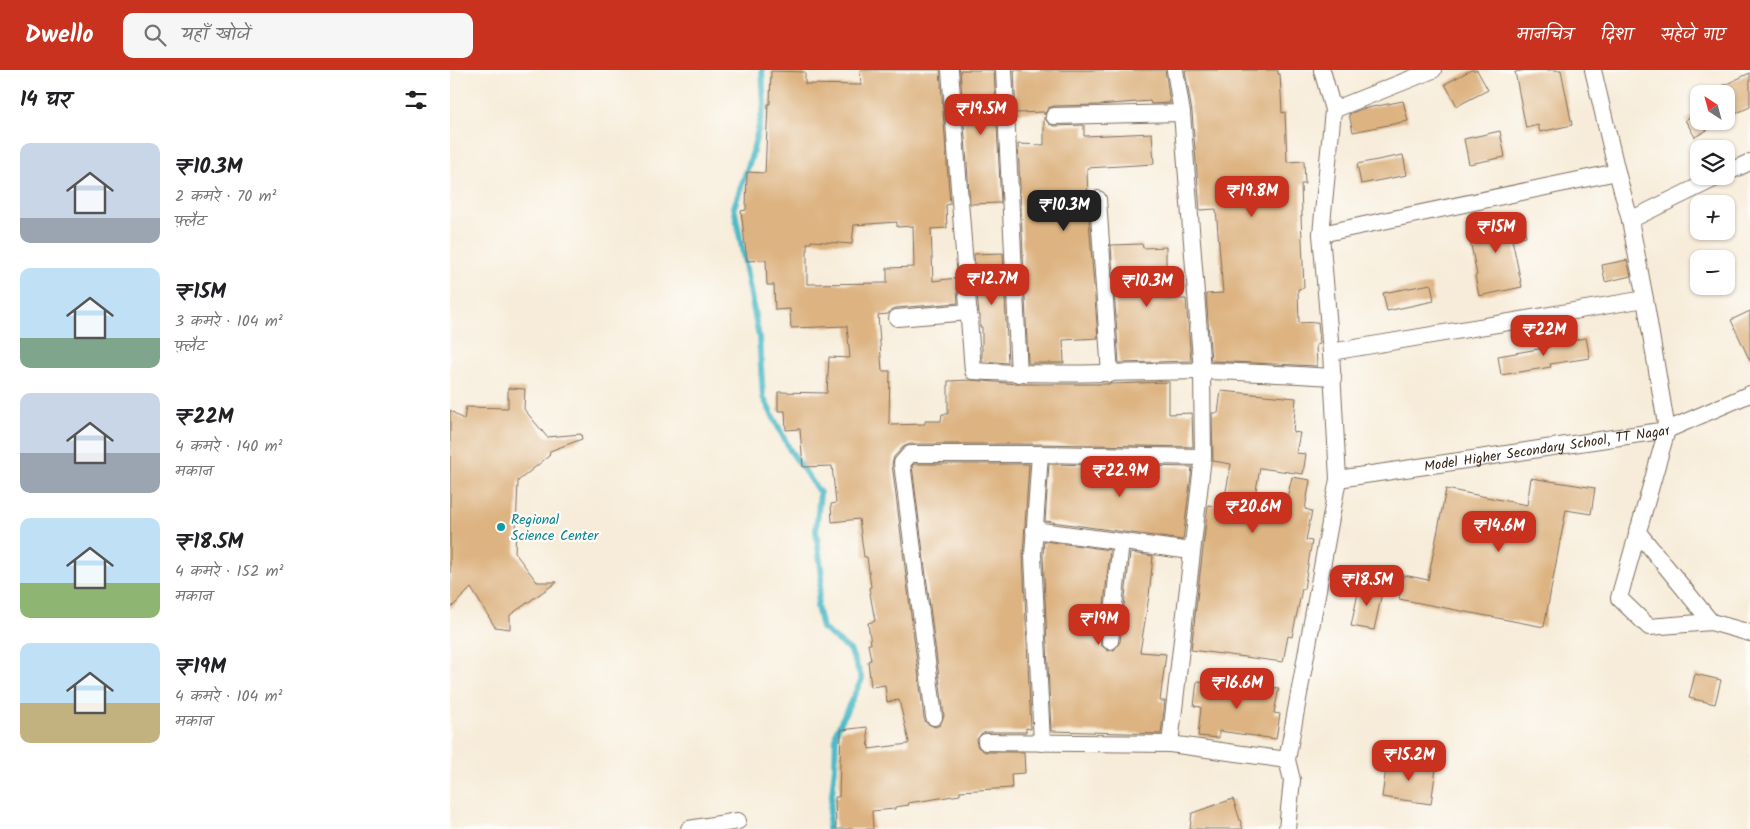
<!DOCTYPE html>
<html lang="hi">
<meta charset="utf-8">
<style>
body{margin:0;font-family:Kalam,"Playpen Sans Deva",sans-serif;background:#f6f6f6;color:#202124;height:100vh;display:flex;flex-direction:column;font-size:19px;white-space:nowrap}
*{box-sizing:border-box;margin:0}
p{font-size:16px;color:#757577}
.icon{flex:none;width:28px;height:28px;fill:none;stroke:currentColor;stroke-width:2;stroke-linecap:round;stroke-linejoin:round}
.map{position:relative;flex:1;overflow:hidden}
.sheet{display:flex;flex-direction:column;background:#fff;width:450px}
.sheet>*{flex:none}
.needle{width:32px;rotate:324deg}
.fabs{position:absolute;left:1240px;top:15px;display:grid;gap:10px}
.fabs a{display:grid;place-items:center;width:45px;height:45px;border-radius:10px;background:#fff;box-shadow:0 1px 4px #0004;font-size:25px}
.price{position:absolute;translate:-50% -42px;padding:0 11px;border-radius:10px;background:#c8321e;color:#fff;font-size:16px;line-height:32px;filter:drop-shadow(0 1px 2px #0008)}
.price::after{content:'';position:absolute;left:50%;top:30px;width:15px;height:11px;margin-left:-8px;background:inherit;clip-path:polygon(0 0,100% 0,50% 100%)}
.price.active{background:#222;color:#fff}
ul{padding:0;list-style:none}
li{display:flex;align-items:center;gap:15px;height:125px;padding:0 20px}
li span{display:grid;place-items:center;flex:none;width:140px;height:100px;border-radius:10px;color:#555}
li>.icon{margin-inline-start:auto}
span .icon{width:60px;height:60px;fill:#fffc;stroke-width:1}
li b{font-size:21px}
h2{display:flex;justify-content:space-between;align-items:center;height:60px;padding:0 20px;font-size:21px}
header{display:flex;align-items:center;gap:30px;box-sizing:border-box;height:70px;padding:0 25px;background:#c8321e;color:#fff}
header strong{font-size:24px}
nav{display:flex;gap:28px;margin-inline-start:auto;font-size:18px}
.search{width:350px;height:45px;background:#f6f6f6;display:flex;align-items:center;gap:12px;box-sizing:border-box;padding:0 18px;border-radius:10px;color:#757577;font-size:19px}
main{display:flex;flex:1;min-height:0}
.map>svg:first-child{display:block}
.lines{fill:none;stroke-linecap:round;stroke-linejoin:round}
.stream{stroke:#4dbac8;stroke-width:6}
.building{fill:#ddb381;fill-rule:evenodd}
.minor-casing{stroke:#7d6e5f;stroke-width:18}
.minor{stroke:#fff;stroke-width:16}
.culture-dot{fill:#0f9aa8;stroke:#fdfcf7;stroke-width:2}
.labels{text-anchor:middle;stroke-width:4.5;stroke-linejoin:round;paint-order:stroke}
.street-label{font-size:14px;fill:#3b2a1e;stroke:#fdfcf7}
.culture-label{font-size:14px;fill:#0d838f;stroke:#fdfcf7;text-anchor:start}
</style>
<header>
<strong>Dwello</strong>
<div class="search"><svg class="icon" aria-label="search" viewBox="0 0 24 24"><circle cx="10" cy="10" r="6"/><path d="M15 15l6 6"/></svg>यहाँ खोजें</div>
<nav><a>मानचित्र</a><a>दिशा</a><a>सहेजे गए</a></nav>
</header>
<main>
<section class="sheet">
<h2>14 घर<svg class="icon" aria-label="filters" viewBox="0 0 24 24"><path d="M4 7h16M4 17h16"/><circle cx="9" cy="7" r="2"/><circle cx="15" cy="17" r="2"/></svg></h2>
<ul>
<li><span style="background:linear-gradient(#c9d6e8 75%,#9aa5b1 0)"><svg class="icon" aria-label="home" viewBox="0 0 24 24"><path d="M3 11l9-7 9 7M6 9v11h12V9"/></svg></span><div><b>₹10.3M</b><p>2 कमरे · 70 m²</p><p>फ़्लैट</p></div></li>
<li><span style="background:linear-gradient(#bfe0f5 70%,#7fa58c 0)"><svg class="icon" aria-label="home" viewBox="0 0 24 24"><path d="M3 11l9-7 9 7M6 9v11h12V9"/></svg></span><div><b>₹15M</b><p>3 कमरे · 104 m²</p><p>फ़्लैट</p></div></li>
<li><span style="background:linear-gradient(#c9d6e8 60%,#9aa5b1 0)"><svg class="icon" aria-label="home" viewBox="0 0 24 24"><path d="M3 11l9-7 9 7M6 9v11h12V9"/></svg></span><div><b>₹22M</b><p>4 कमरे · 140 m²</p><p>मकान</p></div></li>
<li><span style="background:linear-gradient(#bfe0f5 65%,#8fb573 0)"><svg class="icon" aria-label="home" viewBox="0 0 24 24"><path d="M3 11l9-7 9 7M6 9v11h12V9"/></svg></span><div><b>₹18.5M</b><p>4 कमरे · 152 m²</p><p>मकान</p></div></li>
<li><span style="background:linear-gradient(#bfe0f5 60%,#c2b280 0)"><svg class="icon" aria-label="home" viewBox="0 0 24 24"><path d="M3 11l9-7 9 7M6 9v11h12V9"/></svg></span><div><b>₹19M</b><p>4 कमरे · 104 m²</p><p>मकान</p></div></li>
</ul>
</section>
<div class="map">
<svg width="1300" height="759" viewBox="0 0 1300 759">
<rect width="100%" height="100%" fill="#fdfcf7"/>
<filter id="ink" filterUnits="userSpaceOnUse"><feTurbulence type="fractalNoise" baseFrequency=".02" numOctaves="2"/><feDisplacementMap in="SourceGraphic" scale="10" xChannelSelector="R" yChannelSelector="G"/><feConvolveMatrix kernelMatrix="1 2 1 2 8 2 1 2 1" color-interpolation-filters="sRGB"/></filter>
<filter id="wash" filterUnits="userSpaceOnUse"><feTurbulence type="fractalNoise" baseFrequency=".0096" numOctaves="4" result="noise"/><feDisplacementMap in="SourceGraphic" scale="20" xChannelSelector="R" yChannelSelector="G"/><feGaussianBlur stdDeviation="1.12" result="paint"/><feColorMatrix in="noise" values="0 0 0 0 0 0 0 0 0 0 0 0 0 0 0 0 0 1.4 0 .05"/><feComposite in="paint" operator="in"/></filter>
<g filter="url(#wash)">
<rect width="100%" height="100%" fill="#f7ecd9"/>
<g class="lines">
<!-- stream -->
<path class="stream" d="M312,0L314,36L301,88L284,137L309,267L313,327L340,380L370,423L366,461L372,506L367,536L372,558L400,580L412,609L386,662L385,697L378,759"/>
</g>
<g id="blocks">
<!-- building -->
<path class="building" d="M410,0H490L500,134L496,135L497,158L481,159L483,211L506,208L508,233L446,238L441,240L438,244L428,245L432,301H440L439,353L441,355L475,354V351H491L492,344H498V311L520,310L569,314H660L719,312V344L742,343L743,377L590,374H460L453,377L444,387L442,394L474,648L476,653L485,657L490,655L494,646L462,396L464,394H579L573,485L581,659L576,658V662H536L531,664L526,671L528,677L535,682H574L575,703L561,704L562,718L510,721V725L458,733L459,735L445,737V739L422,741L423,759H386L385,727H389L391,660L417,657L419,679L458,674L459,672L449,630L437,632L435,615L421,617L418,591L421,590L418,574H421L418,553L425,551L419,518L421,517L417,487H414L409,449L382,452L381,434L386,433L382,396L353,397L350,359L336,360L335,341H328V322L377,323L379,287L400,288L397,256L341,258L340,239L325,240L324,215H317L316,190L297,191L291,141L296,140L297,102L315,103L318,34H320L321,1L355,2V14L411,15ZM447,152V157L463,156L464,197L437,198V213L357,214V173H361V171L402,174L404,155Z
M510,0H544L551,133L520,134Z
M564,0H715L720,33L701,34L700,31L648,35L604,36L598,38L594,45V42L566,43Z
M735,0H828V4H830L832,43L835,42L837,92L854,91L855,114H851L852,146H851L854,218L848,219L849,253L868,252L870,274L866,275L867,296L761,291L756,224L773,223L766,139L750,140L742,42Z
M1021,0H1027L1038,20L1007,36L995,14Z
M1077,0H1111L1122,55L1090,62L1088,55L1076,58L1065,2Z
M1300,3V37L1276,48V26L1281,24H1255Z
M953,31L958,51L903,62L899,44L912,39Z
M1249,42V51H1269L1258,56L1259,59L1245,67L1235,50Z
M594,47L599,54L604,56L634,55V66L702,63L704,94L637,98L638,138L648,268L613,270L614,293H578L568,74L594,75Z
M1050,61L1055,87L1019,94L1014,69Z
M953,85L957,105L911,114L907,94Z
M1071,144L1076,166L1062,169L1072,217L1029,226L1025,206L1027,205L1017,155Z
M692,174L693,178L716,177V229H736L741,291L669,293L661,175Z
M553,183L558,293L532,291V257H530V245H529L524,184Z
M1177,190L1181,206L1155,212L1152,195Z
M981,214L984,231L937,241L933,223Z
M1300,241V291L1281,250Z
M1136,268L1140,288L1100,294L1101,297L1051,305L1048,286L1100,277L1099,274Z
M58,318L75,319L74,339L97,367L131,364L132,369L100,381L99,386L68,411L65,483L87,512H107L60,545V559L45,557L21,518L0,539V340L14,350L16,337L58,338Z
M771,321L846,328L843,362L850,363L846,383L856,384L853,404L810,398L803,436L834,441L842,407L860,410L855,439L862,441L856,470L862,471L854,519H852L842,567L838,566L833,592L741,580L758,435L773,437L781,394L763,391L762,343H768Z
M599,394L742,397L733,470L595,451Z
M1081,408L1145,418L1141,444L1116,440L1094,557L949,529L954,505L978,510L996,419L1077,435Z
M594,471L660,480L650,570L651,575L658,581L664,580L670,572L680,483L703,486L699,526L690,582L716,584L710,631H715L711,664L601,661L593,485Z
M910,514L933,518L924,560L901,556Z
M1245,604L1271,610L1265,634L1239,628Z
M747,611L829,618L824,643L830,644L826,669L769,661V668L748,666L751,637L744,636Z
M937,691L986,698L981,734L932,727Z
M783,729L793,759H740L742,743Z"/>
</g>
</g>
<g filter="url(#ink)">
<use href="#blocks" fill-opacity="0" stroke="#7d6e5f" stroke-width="1"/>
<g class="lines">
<defs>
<g id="minor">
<path d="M500,0L523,301C599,306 674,302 750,301C794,301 839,305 883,307"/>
<path d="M554,0L569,304"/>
<path d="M1143,0L1167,102L1180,150L1195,229L1217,360L1169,528L1199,557L1261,552L1300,563"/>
<path d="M883,40L983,0"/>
<path d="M604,46L732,43"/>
<path d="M1276,103L1300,92"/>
<path d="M648,129L660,304"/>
<path d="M1180,150L1270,106"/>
<path d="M871,164L1167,102"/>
<path d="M447,248L519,242"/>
<path d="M881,282L1195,229"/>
<path d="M590,384L583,485L592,673"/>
<path id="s1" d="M888,409L1217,360L1300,324"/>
<path d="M584,460L741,481"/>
<path d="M1187,461L1261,552"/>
<path d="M660,571L671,472"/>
<path d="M484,647L452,393L460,384H590L753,387"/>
<path d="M536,672L720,674L837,690"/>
<path d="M720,674L753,387L752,301L732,43L725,0"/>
<path d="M239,759L288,751"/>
<path d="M837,759L842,710L837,690L888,409L881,282L871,164L883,40L872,0"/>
</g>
</defs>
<!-- minor casing -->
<use href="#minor" class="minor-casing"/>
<!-- minor -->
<use href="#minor" class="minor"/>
</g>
</g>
<!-- markers -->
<circle class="culture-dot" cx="51" cy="457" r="5"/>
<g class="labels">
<!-- street labels -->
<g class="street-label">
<text dy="5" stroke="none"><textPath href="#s1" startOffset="211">Model Higher Secondary School, TT Nagar</textPath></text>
</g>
<!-- culture labels -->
<g class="culture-label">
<text x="61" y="454">Regional<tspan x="61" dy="16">Science Center</tspan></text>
</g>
</g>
</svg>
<div class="fabs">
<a><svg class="needle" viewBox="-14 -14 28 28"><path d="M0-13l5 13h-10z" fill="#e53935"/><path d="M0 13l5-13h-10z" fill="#757577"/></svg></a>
<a><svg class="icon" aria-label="layers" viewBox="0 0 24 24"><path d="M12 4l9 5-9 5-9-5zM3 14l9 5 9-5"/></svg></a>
<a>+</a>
<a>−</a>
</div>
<b class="price" style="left:531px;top:66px">₹19.5M</b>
<b class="price" style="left:802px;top:148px">₹19.8M</b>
<b class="price active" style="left:614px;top:162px">₹10.3M</b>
<b class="price" style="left:1046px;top:184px">₹15M</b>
<b class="price" style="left:542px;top:236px">₹12.7M</b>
<b class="price" style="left:697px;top:238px">₹10.3M</b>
<b class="price" style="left:1094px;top:287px">₹22M</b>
<b class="price" style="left:670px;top:428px">₹22.9M</b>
<b class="price" style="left:803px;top:464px">₹20.6M</b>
<b class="price" style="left:1049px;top:483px">₹14.6M</b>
<b class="price" style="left:917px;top:537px">₹18.5M</b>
<b class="price" style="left:649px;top:576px">₹19M</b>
<b class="price" style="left:787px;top:640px">₹16.6M</b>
<b class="price" style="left:959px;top:712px">₹15.2M</b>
</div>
</main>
